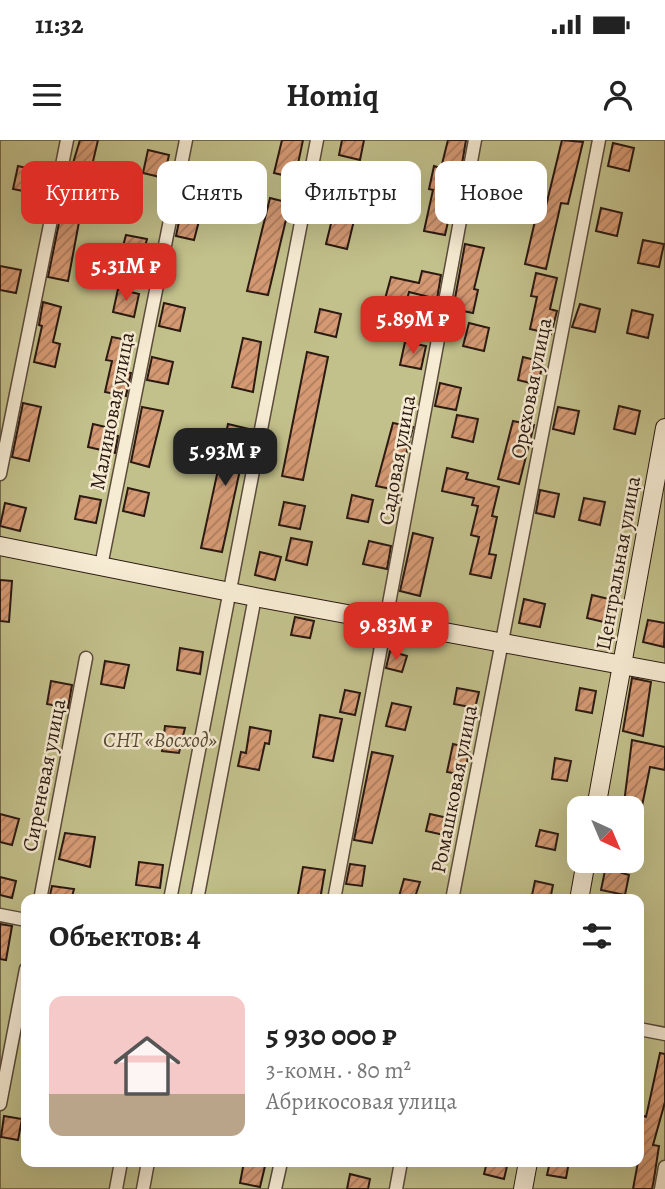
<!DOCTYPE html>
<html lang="ru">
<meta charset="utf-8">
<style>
body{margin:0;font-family:Alegreya,serif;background:#f6f6f6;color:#222;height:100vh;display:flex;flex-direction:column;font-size:26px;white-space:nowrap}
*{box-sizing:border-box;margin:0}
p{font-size:23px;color:#767676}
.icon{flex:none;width:38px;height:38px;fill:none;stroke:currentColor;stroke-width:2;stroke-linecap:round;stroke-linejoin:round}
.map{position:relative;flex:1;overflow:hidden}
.details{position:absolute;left:21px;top:754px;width:623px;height:273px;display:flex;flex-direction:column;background:#fff;border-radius:14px;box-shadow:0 7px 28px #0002}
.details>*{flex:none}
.hud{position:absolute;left:21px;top:21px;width:623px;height:63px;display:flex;gap:14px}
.needle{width:46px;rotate:136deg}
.fabs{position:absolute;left:567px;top:656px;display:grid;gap:14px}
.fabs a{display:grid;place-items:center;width:77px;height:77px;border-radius:14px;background:#fff;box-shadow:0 7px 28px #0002;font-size:35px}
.price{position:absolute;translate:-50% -60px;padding:0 16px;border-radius:14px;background:#d93025;color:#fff;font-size:23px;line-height:46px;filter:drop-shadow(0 2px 4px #0008)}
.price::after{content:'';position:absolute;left:50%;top:42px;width:21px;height:16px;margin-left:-10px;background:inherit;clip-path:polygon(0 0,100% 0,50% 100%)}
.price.selected{background:#222;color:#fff}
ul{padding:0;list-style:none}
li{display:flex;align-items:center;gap:21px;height:175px;padding:0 28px}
li span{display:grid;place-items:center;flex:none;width:196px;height:140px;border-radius:14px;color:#555}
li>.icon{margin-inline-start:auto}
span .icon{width:84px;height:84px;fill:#fffc;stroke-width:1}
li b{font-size:30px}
h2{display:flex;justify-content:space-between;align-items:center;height:84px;padding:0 28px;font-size:30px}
.pill{padding:0 24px;border-radius:14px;background:#fff;box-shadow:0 7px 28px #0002;font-size:24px;line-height:63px}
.pill.selected{background:#d93025;color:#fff}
.status{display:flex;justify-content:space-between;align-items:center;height:49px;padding:0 35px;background:#fff;direction:ltr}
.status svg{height:19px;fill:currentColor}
header{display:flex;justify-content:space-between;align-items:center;height:91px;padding:0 28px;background:#fff;font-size:32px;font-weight:700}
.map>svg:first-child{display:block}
.green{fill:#c2c08b;stroke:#766c4e;stroke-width:2;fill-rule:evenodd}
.building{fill:url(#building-hatch);stroke:#2b1912;stroke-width:2}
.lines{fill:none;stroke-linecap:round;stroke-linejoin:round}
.street-casing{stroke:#5c4b3c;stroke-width:15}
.secondary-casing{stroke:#2b1912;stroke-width:20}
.street{stroke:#f6ebd3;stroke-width:12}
.secondary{stroke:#f6ebd3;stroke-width:18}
.labels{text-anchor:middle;stroke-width:5;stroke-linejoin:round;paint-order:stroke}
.street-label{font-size:21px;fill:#2b1912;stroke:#f6ebd3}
.park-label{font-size:21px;font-style:italic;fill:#584b36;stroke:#f6ebd3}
</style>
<div class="status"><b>11:32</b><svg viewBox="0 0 49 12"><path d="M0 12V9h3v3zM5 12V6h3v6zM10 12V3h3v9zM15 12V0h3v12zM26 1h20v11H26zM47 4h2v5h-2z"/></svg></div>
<header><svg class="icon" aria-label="menu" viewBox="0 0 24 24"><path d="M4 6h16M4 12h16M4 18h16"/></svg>Homiq<svg class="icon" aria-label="person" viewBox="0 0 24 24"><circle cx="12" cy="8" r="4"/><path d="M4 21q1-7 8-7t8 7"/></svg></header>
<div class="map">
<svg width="665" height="1049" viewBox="0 0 665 1049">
<defs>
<pattern id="building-hatch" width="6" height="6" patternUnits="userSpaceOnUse" patternTransform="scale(1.75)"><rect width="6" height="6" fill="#d59a74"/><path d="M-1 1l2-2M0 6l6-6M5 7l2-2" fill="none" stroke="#ad7d5e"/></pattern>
</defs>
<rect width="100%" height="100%" fill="#f1e0bb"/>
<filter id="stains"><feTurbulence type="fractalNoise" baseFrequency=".00286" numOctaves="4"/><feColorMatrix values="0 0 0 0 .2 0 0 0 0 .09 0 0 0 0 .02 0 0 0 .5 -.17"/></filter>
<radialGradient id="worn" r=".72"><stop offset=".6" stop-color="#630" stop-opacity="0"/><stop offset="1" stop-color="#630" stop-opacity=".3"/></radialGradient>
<!-- green -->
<path class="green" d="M0,0H665V1049H0ZM579,668H632V721H579ZM26,760H639V1022H26Z"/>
<!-- building -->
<path class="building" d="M80,0H98L87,47L67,43Z
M282,0H303L295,38L274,33Z
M342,0H364L360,20L339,15Z
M448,0H466L462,24L456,23L446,72L450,73L445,95L424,91L433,50L429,49L434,26L441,28Z
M562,0L583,2L568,64L561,63L546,129L525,124L538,68L545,70Z
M613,3L634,8L629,31L608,26Z
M148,10L169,15L164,38L143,33Z
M18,26L39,31L33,53L13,49Z
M189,34L210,39L194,100L176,96Z
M476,45L496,50L491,73L471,68Z
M339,51L360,56L347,109L326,104Z
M270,58L290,63L268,155L247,151Z
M601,68L622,73L617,96L596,91Z
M60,78L79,82L68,141L48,137Z
M126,95L147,99L141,122L120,117Z
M643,100L664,104L659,127L638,123Z
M465,104L484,108L474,149L478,150L473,173L453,169Z
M0,126L21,130L16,153L0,150Z
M422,131L441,135L437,159L409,152L406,164L385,159L391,137L419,143Z
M536,133L557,138L550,169L557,171L551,194L530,189L537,157L531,156Z
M118,149L139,154L134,177L113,172Z
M43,162L61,167L53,202L60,204L55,227L34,222L42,186L39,185Z
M164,163L185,168L180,191L159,186Z
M580,164L600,169L595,192L572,187Z
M320,169L341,174L336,197L315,192Z
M632,170L653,175L648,198L627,193Z
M469,183L489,188L484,211L463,206Z
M112,197L132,201L126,232L131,233L126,256L105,252L112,221L106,220Z
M243,198L261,202L253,252L232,247Z
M405,202L426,206L421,229L400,225Z
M307,212L328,217L303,340L282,336Z
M152,217L173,222L168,244L147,240Z
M523,217L543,222L538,245L518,240Z
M440,243L461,248L456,270L435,266Z
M23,263L41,267L29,321L12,317Z
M619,266L640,271L635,294L614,289Z
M142,267L163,271L149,327L131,322Z
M558,267L579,271L574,294L553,289Z
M457,275L478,279L473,302L452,297Z
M513,281L534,285L519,344L498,339Z
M393,283L413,287L397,350L376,346Z
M93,284L114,289L113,295L118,296L115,313L88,307Z
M228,284L249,289L222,412L201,408Z
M447,328L468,333L466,339L499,347L492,376L497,377L489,414L496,415L491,438L470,434L479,397L471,395L478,366L472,365L474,358L442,351Z
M128,348L149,353L144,376L123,371Z
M540,350L559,354L554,377L536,373Z
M352,355L373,360L368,382L347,378Z
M80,356L101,360L96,383L75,379Z
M584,358L605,362L600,385L579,380Z
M284,362L305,366L300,389L279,385Z
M5,363L26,368L20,391L0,386Z
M413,393L433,398L420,456L400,451Z
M291,398L312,402L307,425L286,420Z
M369,401L391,406L387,429L363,424Z
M260,412L281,417L275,440L255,435Z
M0,440L12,441L9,482L0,481Z
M592,455L613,460L608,483L587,478Z
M524,459L545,464L540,487L519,483Z
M295,477L314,481L310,498L291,495Z
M648,480L665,483L664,507L643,502Z
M357,487L375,491L372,507L354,503Z
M180,508L203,512L200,534L177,530Z
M390,511L407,516L402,532L386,528Z
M105,521L129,525L124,548L101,544Z
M632,538L651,542L643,596L623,591Z
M51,541L72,545L68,568L47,564Z
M457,548L479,552L475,568L454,564Z
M580,548L596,551L592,573L576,570Z
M345,550L360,553L355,575L340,572Z
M392,563L411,567L405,590L386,586Z
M320,575L342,579L333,621L313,617Z
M165,586L185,588L179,613L162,611Z
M250,587L271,591L269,604L265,603L259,630L238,626L241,612L246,613Z
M632,600L665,607V630L650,627L642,666L624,663Z
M453,604L470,608L464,635L447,632Z
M372,612L393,616L372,703L354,700Z
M555,618L571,621L567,641L552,639Z
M0,674L19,679L12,705L0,702Z
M430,674L448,678L444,695L426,691Z
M540,690L558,694L555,710L536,706Z
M65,693L95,697L90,727L59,719Z
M607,721H625L622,733L629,735L625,755L601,750Z
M139,722L163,725L160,748L136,745Z
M350,724L365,726L362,746L346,744Z
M303,727L325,730L320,760H297Z
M0,737L16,741L12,758L0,755Z
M404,739L420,742L414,760H398Z
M535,741L553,745L550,760H531Z
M52,746L74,749L71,760H49Z
M0,784L12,786L6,820L0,819Z
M660,913L665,914V962L653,1005L659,1006L654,1039L652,1049H633L643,995L639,994V987L641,975L646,977Z
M4,976L22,979L18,1000L1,997Z
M244,1022H266L260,1047L240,1043Z
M487,1022H508L504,1039L484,1034Z
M550,1022H569L566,1038L547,1035Z
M350,1034L370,1039L368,1049H347Z"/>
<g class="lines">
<defs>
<path id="street" d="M0,334L67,0
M101,426L186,0
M40,760L86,518
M170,760L317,0
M197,760L255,457
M334,760L475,0
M452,760L599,0
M0,775L26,780
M639,889L665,894
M0,964L26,829
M116,1049L121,1022
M143,1049L148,1022
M275,1049L281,1022
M396,1049L401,1022
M661,1049L665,1027"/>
<path id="secondary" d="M0,406L255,457L665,533
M596,668L665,288
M579,760L586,721
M523,1049L528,1022"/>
</defs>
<!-- street casing -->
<use href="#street" class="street-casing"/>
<!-- secondary casing -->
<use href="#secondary" class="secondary-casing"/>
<!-- street -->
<use href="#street" class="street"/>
<!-- secondary -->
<use href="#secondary" class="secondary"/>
</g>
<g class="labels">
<!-- street labels -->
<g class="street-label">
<text transform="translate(531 248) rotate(-79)" y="7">Ореховая улица</text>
<text transform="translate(112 271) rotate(-79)" y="7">Малиновая улица</text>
<text transform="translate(397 320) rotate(-80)" y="7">Садовая улица</text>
<text transform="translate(618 423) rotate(-80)" y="7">Центральная улица</text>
<text transform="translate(44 635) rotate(-79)" y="7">Сиреневая улица</text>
<text transform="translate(454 649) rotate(-79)" y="7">Ромашковая улица</text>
</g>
<!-- park labels -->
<g class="park-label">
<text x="160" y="607">СНТ «Восход»</text>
</g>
</g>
<rect width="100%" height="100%" filter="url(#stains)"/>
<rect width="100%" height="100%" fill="url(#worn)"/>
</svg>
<div class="fabs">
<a><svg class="needle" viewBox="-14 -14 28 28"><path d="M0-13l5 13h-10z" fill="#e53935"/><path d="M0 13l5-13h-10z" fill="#767676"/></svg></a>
</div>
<b class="price" style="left:126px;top:163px">5.31M ₽</b>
<b class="price" style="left:413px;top:216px">5.89M ₽</b>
<b class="price selected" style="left:225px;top:348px">5.93M ₽</b>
<b class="price" style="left:396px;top:522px">9.83M ₽</b>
<div class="hud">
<a class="pill selected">Купить</a>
<a class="pill">Снять</a>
<a class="pill">Фильтры</a>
<a class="pill">Новое</a>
</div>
<section class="details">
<h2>Объектов: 4<svg class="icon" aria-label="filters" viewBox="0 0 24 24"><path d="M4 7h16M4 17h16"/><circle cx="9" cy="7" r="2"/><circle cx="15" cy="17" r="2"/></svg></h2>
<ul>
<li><span style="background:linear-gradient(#f6c9c9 70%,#b9a48a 0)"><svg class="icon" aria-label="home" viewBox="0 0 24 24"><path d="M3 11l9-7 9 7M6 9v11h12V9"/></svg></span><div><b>5 930 000 ₽</b><p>3-комн. · 80 m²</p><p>Абрикосовая улица</p></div></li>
</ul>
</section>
</div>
